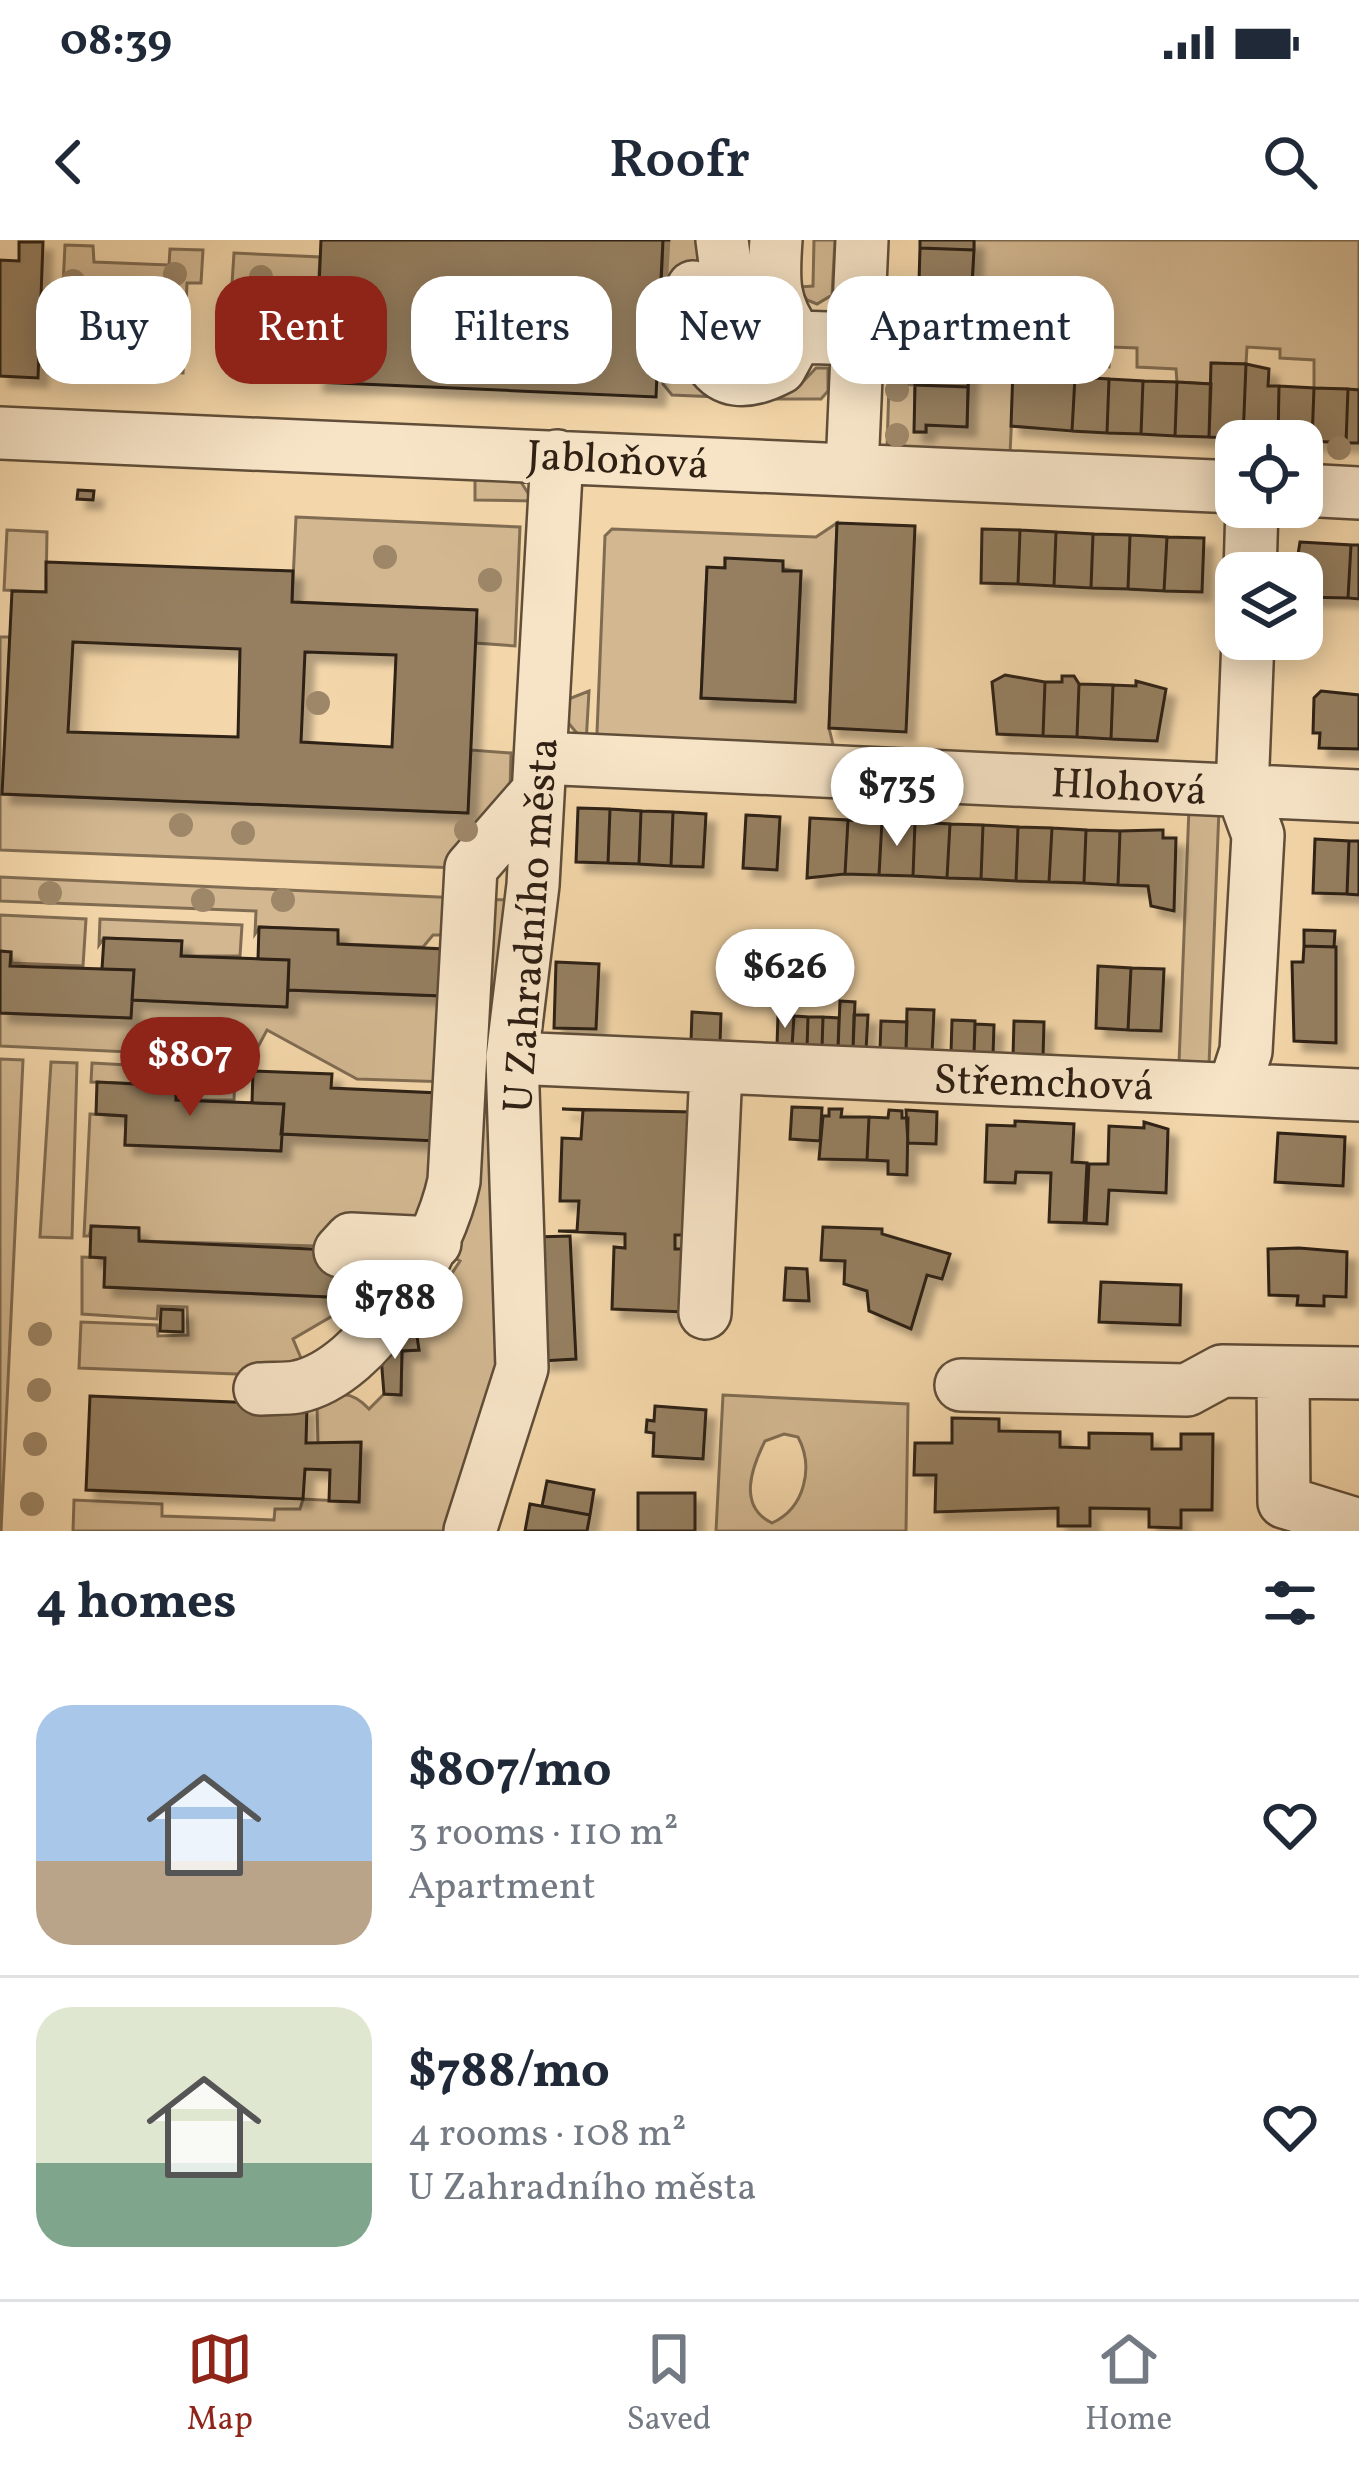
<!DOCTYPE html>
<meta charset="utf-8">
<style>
body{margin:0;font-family:Vollkorn,serif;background:#f2f2f3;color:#1f2937;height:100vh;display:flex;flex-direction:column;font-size:45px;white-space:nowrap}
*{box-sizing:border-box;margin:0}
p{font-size:39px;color:#747a83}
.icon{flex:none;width:66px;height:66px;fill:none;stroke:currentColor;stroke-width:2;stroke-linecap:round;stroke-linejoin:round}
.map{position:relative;height:1291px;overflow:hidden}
.side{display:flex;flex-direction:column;background:#fff;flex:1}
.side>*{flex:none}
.guide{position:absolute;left:36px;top:36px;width:1287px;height:108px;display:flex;gap:24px}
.tools{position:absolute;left:1215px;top:180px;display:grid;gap:24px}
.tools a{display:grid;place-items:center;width:108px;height:108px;border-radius:24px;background:#fff;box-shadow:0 6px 30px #0003;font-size:60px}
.price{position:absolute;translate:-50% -102px;padding:0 27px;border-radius:42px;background:#fff;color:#222;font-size:39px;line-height:78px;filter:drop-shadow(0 3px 6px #0008)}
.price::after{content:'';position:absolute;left:50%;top:72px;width:36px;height:27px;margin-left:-18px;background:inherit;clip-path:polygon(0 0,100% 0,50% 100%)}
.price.current{background:#8f2418;color:#fff}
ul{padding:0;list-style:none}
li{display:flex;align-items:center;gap:36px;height:300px;padding:0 36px}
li+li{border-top:3px solid #e0e1e3}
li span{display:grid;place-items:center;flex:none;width:336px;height:240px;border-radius:36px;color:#555}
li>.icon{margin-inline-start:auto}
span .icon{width:144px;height:144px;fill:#fffc;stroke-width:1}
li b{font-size:51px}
h2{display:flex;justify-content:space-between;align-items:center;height:144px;padding:0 36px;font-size:51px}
.tag{padding:0 42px;border-radius:36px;background:#fff;box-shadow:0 6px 30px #0003;font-size:42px;line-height:108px}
.tag.current{background:#8f2418;color:#fff}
.status{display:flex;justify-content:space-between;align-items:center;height:84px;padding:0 60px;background:#fff;direction:ltr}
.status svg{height:33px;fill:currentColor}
header{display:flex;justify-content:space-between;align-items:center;height:156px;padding:0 36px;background:#fff;font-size:54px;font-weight:600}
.tab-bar{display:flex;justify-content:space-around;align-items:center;height:168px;border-top:3px solid #e0e1e3;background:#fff;font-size:33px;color:#747a83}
.tab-bar a{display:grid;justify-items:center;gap:6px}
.tab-bar .current{color:#8f2418}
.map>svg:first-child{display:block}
.green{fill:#d2b790;stroke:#806c52;stroke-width:3;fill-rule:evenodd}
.building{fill:#957f61;stroke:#2f2014;stroke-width:3;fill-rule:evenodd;filter:url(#shadow)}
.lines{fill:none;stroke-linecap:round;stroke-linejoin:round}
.minor-tunnel{stroke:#ccb28b;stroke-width:51;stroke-dasharray:51 26;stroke-linecap:butt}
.minor-casing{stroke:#604e39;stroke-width:56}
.minor{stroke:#f7e4c7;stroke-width:51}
.tree{fill:#9e8768}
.labels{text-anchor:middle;stroke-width:9;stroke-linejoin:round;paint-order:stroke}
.street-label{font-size:42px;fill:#2f2014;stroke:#f7e4c7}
</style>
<div class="status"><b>08:39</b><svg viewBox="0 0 49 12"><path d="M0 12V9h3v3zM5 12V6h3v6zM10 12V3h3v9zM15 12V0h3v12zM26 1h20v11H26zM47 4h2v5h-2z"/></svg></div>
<header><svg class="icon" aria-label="back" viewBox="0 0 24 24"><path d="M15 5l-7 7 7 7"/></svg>Roofr<svg class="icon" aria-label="search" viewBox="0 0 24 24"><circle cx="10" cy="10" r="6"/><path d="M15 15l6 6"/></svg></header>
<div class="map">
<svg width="1359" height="1291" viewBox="0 0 1359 1291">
<defs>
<filter id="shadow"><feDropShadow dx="9" dy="9" stdDeviation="3" flood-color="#0004"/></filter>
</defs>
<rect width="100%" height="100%" fill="#f3d6a9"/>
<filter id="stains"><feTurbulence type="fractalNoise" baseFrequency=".00167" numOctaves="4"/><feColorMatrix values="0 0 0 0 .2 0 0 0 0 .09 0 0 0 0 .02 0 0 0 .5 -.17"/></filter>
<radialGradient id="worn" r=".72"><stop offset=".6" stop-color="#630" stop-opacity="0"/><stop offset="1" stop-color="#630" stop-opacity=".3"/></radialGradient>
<!-- green -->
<path class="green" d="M814,0H835L832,55L817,64L807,60L799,47L813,46Z
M974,0H1359V150L1314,148V120L1280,118V109L1247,107L1246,124L1212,123L1211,144L1177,142L1176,129L1137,127V108L1111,107L1109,127L1076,125L1075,137H1039L1038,130L1014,129L1010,214L887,209L889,144L915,145V192H926V185L967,186Z
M65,5L93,6L94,22L169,25L170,9L203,10L201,43H187L183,133L59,127Z
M234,13L320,17L318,51L297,50L292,123L314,125V139L230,135V121H245L249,46L232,44Z
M667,46C667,96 679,126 719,157L672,155L663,144Z
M816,128H828V151L821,159H760L799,146Z
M475,237L519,239L533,261L475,260Z
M296,277L520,287L515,406L476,403V370L292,362Z
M837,283L829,488L835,513L607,503L597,493L605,296L612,289L816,297ZM725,319L801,332L795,462L701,458L707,328H725Z
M7,290L47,292L46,352L4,350Z
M0,397H10L3,554L467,573L471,510L511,513L510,552L457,628L0,610Z
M589,451L586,504L565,479L561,462Z
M1189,568L1219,569L1209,825L1179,823Z
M0,637L459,658L457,695H433L423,707L338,704L337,690L260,687L255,694L256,671L0,661Z
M474,659L513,660L505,1079L495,1143L446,1291H73L74,1260L162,1264V1276L274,1280L275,1269H300L303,1259L359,1262L361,1203L318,1204L317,1166C339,1152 350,1149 369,1169L384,1154L401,1155L402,1111L419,1110L416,1096H399L402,1068L422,1079L460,1021L438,1009Z
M0,675L86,679L83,726L12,723L11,712L0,711Z
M100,679L242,685L240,716H181V701L104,698L99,705Z
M288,750L442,756L449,842L357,839L267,790L252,818L140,812V801H130L129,812L0,806V773L130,778L132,760L286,767Z
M0,819L23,820L1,1291H0Z
M51,822L77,823L72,998L40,997Z
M92,823L235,831L234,860H176L175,845L91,842Z
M90,874L126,876L125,905L280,911L281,894L436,900L435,979L316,1006L139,1001L138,988L92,986L89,996H84Z
M353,1011L388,1013L351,1065L293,1099L303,1123L260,1135L79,1128L81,1082L157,1085L158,1096L188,1095L187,1067L158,1066L157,1079L82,1074V1017L105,1018V1047L351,1058Z
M723,1155L908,1164L906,1291H716ZM784,1194L798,1197C814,1227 805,1268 772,1283C737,1266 752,1227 765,1201Z"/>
<!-- building -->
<path class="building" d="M321,0H663L656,157L315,142Z
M663,0H751V7L707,10L714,60L679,41L661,39Z
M920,0H974V10L920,8Z
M19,2H43L38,138L0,136V20L19,21Z
M920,8L974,10L972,44L919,42Z
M919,42L972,44V78L918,76Z
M756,57L768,113L723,116L714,65Z
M918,76L972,78L970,112L916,110Z
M916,110L970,112L968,147L915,145Z
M1211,123L1246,124L1243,199L1209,197Z
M1246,124L1269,129L1268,146H1279L1278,200L1243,199Z
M1013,129L1039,131V137H1075L1072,191L1011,186Z
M1075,137L1109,139L1107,193L1072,191Z
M1109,139L1143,141L1141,194L1107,193Z
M1143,141L1177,142L1175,196L1141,194Z
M1177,142L1211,144L1209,197L1175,196Z
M915,145L968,147L967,187L926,185V192H914Z
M1279,146L1314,148L1312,201L1278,200Z
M1314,148L1348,149L1346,203L1312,201Z
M1348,149L1359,150V203H1346Z
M78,250L94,251L93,260L77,259Z
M837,283L915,286L906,492L829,488Z
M982,289L1020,290L1018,344L981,343Z
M1020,290L1056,292L1054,346L1018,344Z
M1056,292L1093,294L1091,348L1054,346Z
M1093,294L1130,295L1128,349L1091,348Z
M1130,295L1167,297L1164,351L1128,349Z
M1167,297L1204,298L1202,352L1164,351Z
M1300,302L1351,305L1348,358L1302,357V333H1295Z
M1351,305H1359V359L1348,358Z
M725,318L783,321V331H801L795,462L701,458L707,327L725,328Z
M46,322L293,331L292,362L477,370L468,573L2,554L12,351L46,352ZM73,402L240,409L238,497L68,492ZM305,412L396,415L392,507L301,502Z
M1005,435L1045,442L1043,496L997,494L992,442Z
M1062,436H1074L1079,444L1077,497L1043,496L1045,442H1062Z
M1136,441L1166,449L1157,501L1111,499L1113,445L1136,446Z
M1079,444L1113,445L1111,499L1077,497Z
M1321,451L1359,455V509L1319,508L1320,493H1313L1314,458Z
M578,568L610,569L608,623L576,622Z
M610,569L641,571L639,624L608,623Z
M641,571L673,572L671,626L639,624Z
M673,572L706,574L703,627L671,626Z
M746,575L780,577L777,630L743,628Z
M810,578L848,580L845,634L807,638Z
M848,580L882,581L879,635L845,634Z
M882,581L915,582L913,636L879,635Z
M915,582L950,584L947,638L913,636Z
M950,584L983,585L981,639L947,638Z
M983,585L1018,587L1016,641L981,639Z
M1018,587L1052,588L1049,642L1016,641Z
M1052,588L1086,590L1084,643L1049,642Z
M1086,590L1120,591L1118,645L1084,643Z
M1158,590H1163V598H1176L1174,671L1151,666L1148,646L1118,645L1120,591Z
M1315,599L1349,601L1347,654L1313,653Z
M1349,601H1359V655L1347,654Z
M259,687L338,690V704L445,709L443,756L288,750L289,720L258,719Z
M1304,690L1335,691L1334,707L1304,706Z
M104,698L182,701L181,716L289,720L287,767L132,760L134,730L102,729Z
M1304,706L1336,707V803L1294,801L1292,722H1303Z
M0,711L11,712L10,726L134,730L131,778L0,773Z
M731,719L747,720L745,750H730Z
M747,720L765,721L764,751L745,750Z
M556,722L599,724L596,789L554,788Z
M1098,726L1131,728L1128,790L1096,788Z
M1131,728L1164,729L1161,791L1128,790Z
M840,761L855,762L853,809H838Z
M907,769L934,770L932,813L906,811Z
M692,772L721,774L720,803L691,802Z
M778,775L794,776L792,806H777Z
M854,775H868L866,810L853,809Z
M794,776L808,777L807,808L792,806Z
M808,777H823L822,808H807Z
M823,777L839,778L838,809L822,808Z
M952,780L975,781L974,814L951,813Z
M881,781L907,782L906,811L880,810Z
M1014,781L1044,782L1043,817L1013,816Z
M975,784L994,785L993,815L974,814Z
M253,831L332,834L331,848L439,853L437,901L281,894L284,864L252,863Z
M97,842L176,846V860L284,864L281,911L125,905L126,876L96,874Z
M792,867L822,868L820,901L790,899Z
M562,869L692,872L688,995H675V1009H687L685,1072L612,1069L614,1007L625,1008V994L558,991H577L579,961H560L562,898L581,899L583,870Z
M829,869H842L841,877H869L867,920L819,919L823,876H829Z
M889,870L902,871V878H908L907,935L888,934V921L867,920L869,877L888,878Z
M906,870L937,872L936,904L908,903Z
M1015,881L1074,884L1072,922L1087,923L1084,983L1049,982L1051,933L1016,932L1015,943L985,942L987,885L1015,886Z
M1144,882L1168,889L1166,953L1109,950L1107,984L1086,983L1089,924H1108L1109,886L1144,888Z
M1278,893L1345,897L1343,946L1275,942Z
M91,986L139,988V1001L353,1011L351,1058L104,1047L105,1018L90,1017Z
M823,987L882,989V994L950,1014L942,1039L927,1035L911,1089L869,1071L867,1051L844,1044L845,1021L821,1020Z
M570,996L576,1119L541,1121L535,997Z
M1299,1008L1347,1012L1346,1057L1324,1056V1066L1297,1065L1298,1056L1269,1055L1268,1009Z
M786,1028L807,1029L809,1061L784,1060Z
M1101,1042L1181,1045L1180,1085L1099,1082Z
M161,1069L183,1070V1092L160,1091Z
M399,1096H417L419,1110L402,1111L401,1155L384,1154L380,1104Z
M90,1156L307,1165L306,1203L361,1202L359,1262L329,1261L330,1230L305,1229L303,1259L86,1250Z
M655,1166L706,1170L703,1219L653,1216L654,1193L646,1192L647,1180L654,1181Z
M952,1178L999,1179V1191L1060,1192V1207L1089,1208V1193L1152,1194V1209H1181V1194H1213L1212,1270H1181V1288L1149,1287V1269L1090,1268V1286H1058V1268L935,1272L936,1235H914L915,1203H952Z
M547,1241L594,1250L590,1275L542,1266Z
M638,1253H695V1291H638Z
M530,1264L590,1275L587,1291H525Z"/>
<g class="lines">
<!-- minor-tunnel -->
<path class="minor-tunnel" d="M693,47L696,0"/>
<defs>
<path id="minor" d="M722,0L729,53
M776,0C773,40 772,64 797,97
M693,47C696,102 708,166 780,128L797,97L858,99
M0,193L1236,247
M852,229L862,0
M1302,250L1359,253
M1250,333L1252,267
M540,518L1359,556
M512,818L1359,855
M1234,848L1246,811L1258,595L1242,551L1248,399
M340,1011L351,999L435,1003
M705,1073L716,829
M1283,1132L1284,1262L1359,1285
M961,1145L1187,1150L1222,1131L1359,1133
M260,1149C272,1148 285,1149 297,1147C371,1132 440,1008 454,941L471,628L538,551
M470,1291L522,1128L512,818L533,645L557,216"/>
</defs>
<!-- minor casing -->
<use href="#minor" class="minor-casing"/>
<!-- minor -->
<use href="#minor" class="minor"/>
</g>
<!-- trees -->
<g class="tree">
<circle cx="175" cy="34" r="12"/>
<circle cx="261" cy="37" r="12"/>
<circle cx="73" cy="41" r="12"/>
<circle cx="904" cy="49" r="12"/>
<circle cx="96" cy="76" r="12"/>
<circle cx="907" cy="81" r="12"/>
<circle cx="137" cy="98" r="12"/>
<circle cx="102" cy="102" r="12"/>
<circle cx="897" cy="150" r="12"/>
<circle cx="897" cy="195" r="12"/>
<circle cx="1339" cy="208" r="12"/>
<circle cx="385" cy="317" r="12"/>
<circle cx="490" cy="340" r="12"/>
<circle cx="318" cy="463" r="12"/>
<circle cx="181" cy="585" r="12"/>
<circle cx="466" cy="590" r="12"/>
<circle cx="243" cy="593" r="12"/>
<circle cx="50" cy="653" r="12"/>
<circle cx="203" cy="660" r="12"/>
<circle cx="283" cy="660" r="12"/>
<circle cx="40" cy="1094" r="12"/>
<circle cx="39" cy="1150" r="12"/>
<circle cx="35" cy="1204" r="12"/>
<circle cx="32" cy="1264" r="12"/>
</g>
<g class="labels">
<!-- street labels -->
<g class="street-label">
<text transform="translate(618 218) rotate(3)" y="15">Jabloňová</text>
<text transform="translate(1129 545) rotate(3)" y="15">Hlohová</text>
<text transform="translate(529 685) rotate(-86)" y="15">U Zahradního města</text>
<text transform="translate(1044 841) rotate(2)" y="15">Střemchová</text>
</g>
</g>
<rect width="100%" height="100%" filter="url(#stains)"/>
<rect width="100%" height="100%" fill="url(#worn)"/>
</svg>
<div class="tools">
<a><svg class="icon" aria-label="locate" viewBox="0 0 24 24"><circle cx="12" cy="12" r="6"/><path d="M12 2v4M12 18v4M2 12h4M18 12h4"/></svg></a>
<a><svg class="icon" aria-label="layers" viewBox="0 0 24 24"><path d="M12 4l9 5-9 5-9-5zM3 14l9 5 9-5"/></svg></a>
</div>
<b class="price" style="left:897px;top:609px">$735</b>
<b class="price" style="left:785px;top:791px">$626</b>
<b class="price current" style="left:190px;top:879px">$807</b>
<b class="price" style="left:395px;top:1122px">$788</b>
<div class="guide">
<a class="tag">Buy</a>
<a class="tag current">Rent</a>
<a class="tag">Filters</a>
<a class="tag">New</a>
<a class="tag">Apartment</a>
</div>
</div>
<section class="side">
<h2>4 homes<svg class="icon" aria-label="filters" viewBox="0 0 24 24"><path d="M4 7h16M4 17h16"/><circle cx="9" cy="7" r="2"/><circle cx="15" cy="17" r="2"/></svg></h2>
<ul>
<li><span style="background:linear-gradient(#a9c7e8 65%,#b9a48a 0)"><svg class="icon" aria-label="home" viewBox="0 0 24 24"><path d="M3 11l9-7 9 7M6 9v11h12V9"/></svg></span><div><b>$807/mo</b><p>3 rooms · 110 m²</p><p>Apartment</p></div><svg class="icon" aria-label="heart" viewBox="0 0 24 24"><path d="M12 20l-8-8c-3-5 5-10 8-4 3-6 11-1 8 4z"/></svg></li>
<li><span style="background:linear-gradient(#dfe7d0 65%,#7fa58c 0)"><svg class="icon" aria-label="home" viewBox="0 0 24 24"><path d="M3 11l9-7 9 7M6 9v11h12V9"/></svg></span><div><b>$788/mo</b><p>4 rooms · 108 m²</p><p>U Zahradního města</p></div><svg class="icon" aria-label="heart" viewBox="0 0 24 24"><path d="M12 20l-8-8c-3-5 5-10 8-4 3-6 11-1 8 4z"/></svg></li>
</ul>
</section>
<nav class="tab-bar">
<a class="current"><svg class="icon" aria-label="map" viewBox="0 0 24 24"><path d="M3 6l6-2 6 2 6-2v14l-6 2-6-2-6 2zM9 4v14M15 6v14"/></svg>Map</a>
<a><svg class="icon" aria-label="saved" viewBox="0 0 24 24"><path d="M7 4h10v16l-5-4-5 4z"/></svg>Saved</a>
<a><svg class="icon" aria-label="home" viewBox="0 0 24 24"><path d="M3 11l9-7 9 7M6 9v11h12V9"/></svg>Home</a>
</nav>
